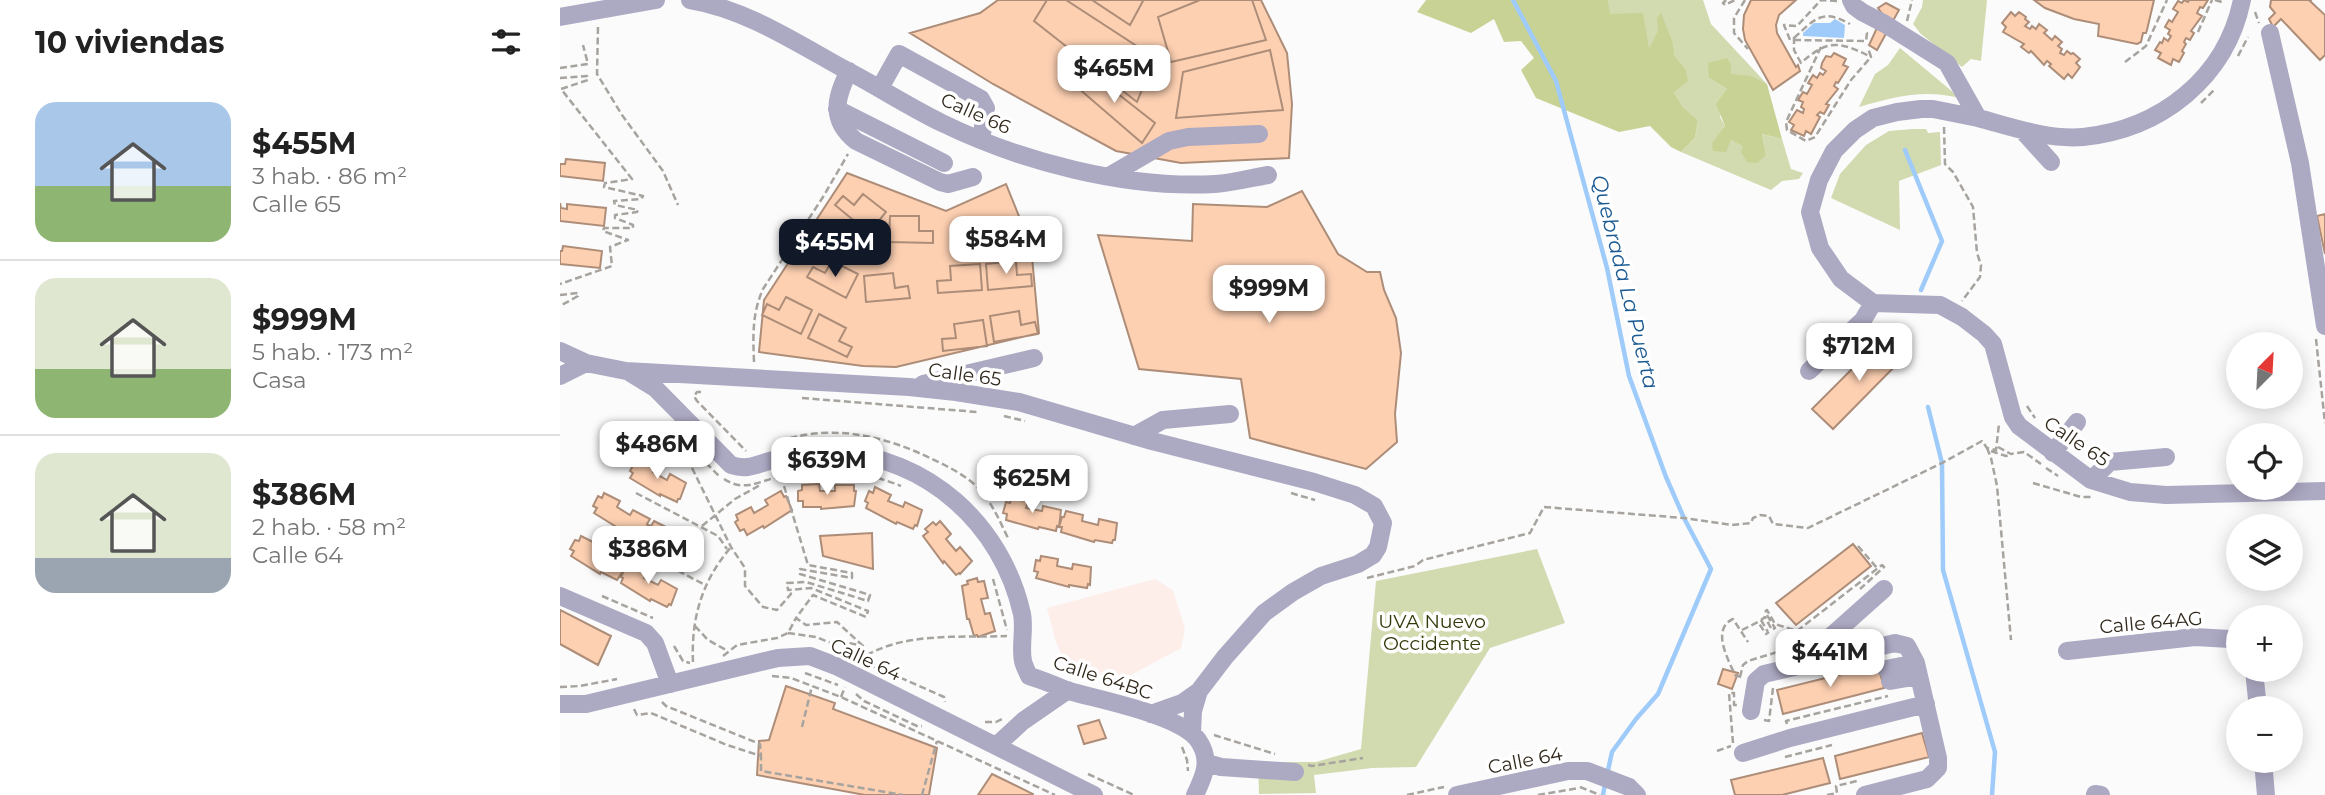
<!DOCTYPE html>
<html lang="es">
<meta charset="utf-8">
<style>
body{margin:0;font-family:Montserrat,sans-serif;background:#f6f6f6;color:#222;height:100vh;display:flex;flex-direction:column;font-size:26px;white-space:nowrap}
*{box-sizing:border-box;margin:0}
p{font-size:23px;color:#767676}
.icon{flex:none;width:38px;height:38px;fill:none;stroke:currentColor;stroke-width:2;stroke-linecap:round;stroke-linejoin:round}
.map{position:relative;flex:1;overflow:hidden}
.side{display:flex;flex-direction:column;background:#fff;width:560px}
.side>*{flex:none}
.needle{width:46px;rotate:24deg}
.tools{position:absolute;left:1666px;top:332px;display:grid;gap:14px}
.tools a{display:grid;place-items:center;width:77px;height:77px;border-radius:50%;background:#fff;box-shadow:0 4px 18px #0003;font-size:35px}
.price{position:absolute;translate:-50% -60px;padding:0 16px;border-radius:14px;background:#fff;color:#222;font-size:23px;line-height:46px;filter:drop-shadow(0 2px 4px #0008)}
.price::after{content:'';position:absolute;left:50%;top:42px;width:21px;height:16px;margin-left:-10px;background:inherit;clip-path:polygon(0 0,100% 0,50% 100%)}
.price.selected{background:#111827;color:#fff}
ul{padding:0;list-style:none}
li{display:flex;align-items:center;gap:21px;height:175px;padding:0 35px}
li+li{border-top:2px solid #e0e0e0}
li span{display:grid;place-items:center;flex:none;width:196px;height:140px;border-radius:21px;color:#555}
li>.icon{margin-inline-start:auto}
span .icon{width:84px;height:84px;fill:#fffc;stroke-width:1}
li b{font-size:30px}
h2{display:flex;justify-content:space-between;align-items:center;height:84px;padding:0 35px;font-size:30px}
main{display:flex;flex:1;min-height:0}
.map>svg:first-child{display:block}
.education{fill:#fdeeea}
.green{fill:#d2dab0}
.forest{fill:#c8d295}
.water{fill:#9ecbfa}
.lines{fill:none;stroke-linecap:round;stroke-linejoin:round}
.stream{stroke:#9ecbfa;stroke-width:4.5}
.building{fill:#fdd0b2;stroke:#ad8d78;stroke-width:2}
.path{stroke:#a7a39e;stroke-width:2.5;stroke-dasharray:7 3.5;stroke-linecap:butt}
.minor{stroke:#aca9c3;stroke-width:18}
.labels{text-anchor:middle;stroke-width:7;stroke-linejoin:round;paint-order:stroke}
.street-label{font-size:19px;fill:#31281c;stroke:#fff}
.park-label{font-size:19px;fill:#333909;stroke:#fff}
.water-label{font-size:21px;font-style:italic;fill:#1b5a92;stroke:#fff}
</style>
<main>
<section class="side">
<h2>10 viviendas<svg class="icon" aria-label="filters" viewBox="0 0 24 24"><path d="M4 7h16M4 17h16"/><circle cx="9" cy="7" r="2"/><circle cx="15" cy="17" r="2"/></svg></h2>
<ul>
<li><span style="background:linear-gradient(#a9c7e8 60%,#8fb573 0)"><svg class="icon" aria-label="home" viewBox="0 0 24 24"><path d="M3 11l9-7 9 7M6 9v11h12V9"/></svg></span><div><b>$455M</b><p>3 hab. · 86 m²</p><p>Calle 65</p></div></li>
<li><span style="background:linear-gradient(#dfe7d0 65%,#8fb573 0)"><svg class="icon" aria-label="home" viewBox="0 0 24 24"><path d="M3 11l9-7 9 7M6 9v11h12V9"/></svg></span><div><b>$999M</b><p>5 hab. · 173 m²</p><p>Casa</p></div></li>
<li><span style="background:linear-gradient(#dfe7d0 75%,#9aa5b1 0)"><svg class="icon" aria-label="home" viewBox="0 0 24 24"><path d="M3 11l9-7 9 7M6 9v11h12V9"/></svg></span><div><b>$386M</b><p>2 hab. · 58 m²</p><p>Calle 64</p></div></li>
</ul>
</section>
<div class="map">
<svg width="1765" height="795" viewBox="0 0 1765 795">
<rect width="100%" height="100%" fill="#fbfbfb"/>
<!-- education -->
<path class="education" d="M595,579L613,590L625,629L621,648L571,675H510L496,642L487,608Z"/>
<!-- green -->
<path class="green" d="M1048,0H1143L1151,24L1207,84C1185,74 1172,74 1149,78L1167,89L1160,117L1165,126L1153,143L1171,140L1206,155L1202,134L1222,139L1231,169L1243,173L1239,179L1222,181L1211,190L1121,152L1135,138L1138,120L1123,107L1114,92L1125,68L1115,56L1113,43L1098,18V30L1089,51L1087,44L1049,14Z
M1363,0H1427L1421,61L1411,59L1402,67L1361,34L1353,24L1362,7Z
M1340,48L1400,98C1362,89 1335,97 1299,107L1315,74L1328,65Z
M1353,129H1366L1368,133L1380,132L1381,165L1339,181L1340,230L1271,198L1280,174L1306,145L1329,131Z
M977,549L1005,623L930,648L856,767L812,768L754,775L756,793L699,794L698,762H756L801,749L816,581Z"/>
<!-- forest -->
<path class="forest" d="M866,0H1048L1050,14L1083,13L1089,49L1098,30L1097,18L1101,13L1113,43L1115,56L1125,68L1128,81L1114,92L1123,107L1138,120L1135,138L1121,152L1111,147L1090,126L1059,132L976,98L961,70L974,58L961,41L944,42L934,19L911,33L857,12Z
M1167,58L1171,65V74L1191,76L1207,84L1222,139L1202,134L1206,155L1197,163L1187,162L1181,152L1183,146L1171,140L1166,152L1153,151L1152,143L1165,126L1156,104L1167,89L1149,78L1148,63Z"/>
<!-- water -->
<path class="water" d="M1275,19L1285,25L1284,38L1243,36V33L1254,23H1270Z"/>
<g class="lines">
<!-- stream -->
<path class="stream" d="M953,0L996,81L1047,268L1069,376L1106,477L1124,518L1151,569L1098,694L1076,719L1052,752L1047,775
M1345,150L1382,241L1361,290
M1368,407L1382,463L1383,570L1435,752L1432,795
M1043,795L1045,784"/>
</g>
<!-- building -->
<path class="building" d="M438,0H701L727,53L732,104L729,158L621,163L556,151L433,84L350,33L420,13Z
M487,0H506L595,58L577,102L474,21Z
M532,0H581L583,1L570,25Z
M640,0H692L706,40L611,62L598,17Z
M1191,0H1236L1219,15L1216,25L1217,33L1236,67L1238,65L1240,71L1213,90L1185,40L1183,29L1184,15Z
M1474,0H1594L1587,30L1586,33H1583L1581,42L1577,44L1538,36L1539,24L1514,19L1485,8Z
M1624,0L1628,2L1629,0H1648L1643,8L1640,7L1637,13L1642,16L1631,31L1634,33L1630,40L1626,38L1624,42L1626,44L1622,51L1624,53L1619,62L1613,59L1611,65L1598,58L1601,53L1595,50L1600,42L1602,43L1604,38L1608,41L1611,36L1608,34L1610,30L1605,27L1609,20L1612,22L1618,12L1613,9L1618,1L1622,3Z
M1711,0H1751L1750,1L1765,15V55L1760,60L1721,19L1713,27L1709,19L1715,13L1710,7Z
M1326,3L1339,10L1317,50L1309,45L1323,15L1318,8Z
M1451,12L1455,16L1459,12L1466,17L1465,19L1469,22L1465,26L1470,29L1472,26L1476,29L1479,24L1487,30L1484,33L1492,40L1495,36L1502,42L1498,46L1502,49L1500,53L1504,55L1507,51L1511,54L1513,53L1520,59L1516,63L1520,67L1512,78L1508,74L1504,79L1489,66L1491,64L1487,61L1484,65L1471,51L1469,53L1461,47L1464,44L1443,32L1446,27L1442,23Z
M710,50L723,110L616,118L623,72Z
M1274,53L1286,59L1283,65L1288,67L1278,83L1276,82L1274,86L1278,89L1266,104L1269,105L1264,114L1260,112L1257,115L1260,117L1251,134L1246,131L1244,136L1231,130L1234,125L1229,122L1237,110L1243,113L1244,109L1241,107L1243,102L1238,100L1243,92L1247,94L1252,85L1248,83L1253,75L1257,78L1260,73L1263,75L1266,71L1261,68L1262,63L1266,56L1271,57Z
M525,68L595,123L582,143L510,81Z
M6,159L45,163L43,181L0,176V164H5Z
M287,173L386,211L446,184L471,246L479,333L336,367L303,366L199,352L204,300Z
M742,191L778,254L807,272H820L824,290L836,318L841,353L835,414L837,442L806,469L690,438L681,379L579,369L538,235L632,241L633,204L707,207Z
M303,194L326,212L309,233L275,205L283,196L294,205Z
M0,203L1,208L7,209V204L46,208L44,226L0,221Z
M1765,214V254L1757,216Z
M330,216H359V231H373V243L329,242Z
M3,246L42,251L40,268L0,264V251H2Z
M272,261L298,274L286,298L247,277L253,267L265,273Z
M456,261L457,275L471,274L472,286L428,290L426,264Z
M420,264L422,290L378,293L377,281L391,280L390,266Z
M333,273L335,288L348,286L350,298L306,302L304,276Z
M226,297L252,310L241,334L202,315L207,304L219,310Z
M459,311L461,325L475,322L478,334L434,342L430,316Z
M259,314L286,328L279,341L292,347L287,357L248,338Z
M423,320L427,346L383,351L382,339L396,338L394,324Z
M1325,336L1345,356L1273,429L1252,409Z
M81,458L96,466L93,472L107,480L110,474L126,483L120,499H118L117,502L100,494V496L70,478L73,473L70,471L75,462L78,463Z
M259,484L260,491H275V485H294V491H296L294,506L261,509V507H243V501H238V491L242,490V485Z
M315,487L331,495L328,501L343,507L345,502L362,510L357,526L355,525L353,529L337,522L336,524L306,508L308,503L305,501L309,491L313,493Z
M221,491L224,497L226,496L232,510L204,528L203,526L187,535L184,529L180,531L175,522L178,520L176,515L191,507L194,513L208,505L205,500Z
M44,493L60,501L57,507L70,515L73,510L90,519L87,524L88,525L80,537L64,529L63,531L34,513L37,508L33,506L38,496L42,498Z
M451,498L468,501L466,508L482,511L483,506L501,510L499,527L497,526L496,531L479,527L478,529L446,520L447,514L443,513L446,502L450,503Z
M506,511L523,515L522,521L538,525L539,519L557,523L555,540H553L552,543L535,540L534,542L501,532L502,527H499L502,517H504Z
M94,521L110,529L107,535L121,542L124,537L140,545L134,561H132L130,564L114,556L113,558L84,540L86,535L84,534L88,525L91,526Z
M380,521L391,534L386,539L396,551L400,547L412,561L400,574L399,573L396,575L384,561L383,563L363,536L368,532L365,529L373,522L376,525Z
M312,533L313,569L263,556L260,536Z
M21,536L37,544L34,551L47,558L50,553L67,561L64,567L65,568L57,580L41,572L40,574L11,556L14,551L10,549L15,540L19,541Z
M1293,544L1311,566L1236,625L1216,603Z
M481,556L498,559L497,566L512,569L513,564L531,567L530,585L528,584L527,588L509,585V587L476,578L478,572L474,571L476,560L480,561Z
M71,564L87,572L84,578L98,585L101,580L117,589L111,605L109,604L107,607L91,599L90,601L61,583L63,578L61,577L65,568L68,569Z
M417,578L418,582L424,581L428,598L421,599L425,614L430,613L435,631L418,637L417,635L414,636L409,619H407L402,586L408,584L407,581Z
M0,610L51,636L38,665L0,644Z
M1318,665L1324,688L1223,714L1217,690Z
M1163,669L1178,673L1172,689L1158,684Z
M226,686L275,703L273,709L377,748L369,795H305L197,775L199,741L209,740Z
M539,720L546,738L524,744L518,726Z
M1362,733L1369,757L1280,779L1275,756Z
M1263,758L1270,783L1222,795H1175L1171,780Z
M432,774L473,794V795H418Z"/>
<g class="lines">
<!-- path -->
<path class="path" d="M1166,0L1163,3L1165,5L1175,0
M1185,0L1174,18V33L1188,49
M1655,0L1665,3
M1277,1L1261,0L1237,26L1224,25L1230,40L1234,38V50L1241,63C1268,39 1279,41 1311,57L1308,48
M1695,12L1699,23
M1347,21L1352,0
M38,27L37,74L62,115L103,171L118,205
M1638,32L1652,0
M1234,38C1255,19 1262,8 1290,24
M1234,40L1306,41L1307,33L1305,32
M1261,47L1226,122L1227,130L1246,141L1255,137L1291,80L1311,57
M1678,56L1688,37
M1565,62L1586,46L1607,0
M0,68L28,64L23,45
M0,78L27,76L28,80L1,89L72,179L45,183L44,187L83,196L81,199L54,201L55,205L78,210L77,212L55,215V218L73,225V228H44L43,231L68,240L50,247L52,266L0,284
M1641,103L1654,90
M1384,127L1385,164L1393,172L1413,207L1417,253L1421,265L1420,277L1402,301
M0,295L18,293V296L0,306
M1756,339L1765,423
M194,362C193,335 192,314 203,289L263,197L288,154
M141,392H137L134,396L137,401L186,451
M242,398L417,412
M1467,406L1475,418
M444,416L465,421
M220,441C272,424 322,435 370,458C387,466 406,475 419,489C433,504 440,522 449,540
M1438,447L1451,454L1464,452L1481,464
M1427,448L1431,458L1437,486L1451,640
M1431,451L1446,456L1451,454
M146,463L159,476
M132,468L171,547L185,568V586L203,607L217,610L231,594L228,590
M1486,468L1498,476
M221,476L248,565L292,573V578L240,569V574L310,595L308,601L246,582L227,583L228,590L251,588L308,611L306,617L253,595L236,618L246,625L277,622L303,646L298,659
M164,479C185,493 201,480 222,476C238,472 260,469 277,470C295,471 324,479 341,486
M1473,483L1521,497H1532
M76,493L158,536L167,549
M731,493L755,500
M142,526L175,499L202,484
M53,536L145,585
M1298,546L1317,568
M807,578L855,566L863,560L970,533L984,507L1124,518L1172,525L1191,523L1193,518L1200,515L1209,516L1213,524L1248,528L1382,463L1422,441L1427,448L1436,450L1439,424
M433,579L447,630
M42,596L93,618
M1205,612L1207,610L1215,624L1237,631L1322,565L1324,567L1300,589
M1201,620L1205,617L1212,630L1215,628L1205,612
M1201,620L1208,632
M135,626L148,640L168,651
M1182,630L1198,622L1206,634L1209,632
M228,633L256,637L271,643L284,642L303,646
M114,646L123,661L130,663
M163,656L177,645L217,638L228,633L236,618
M298,661C339,631 398,638 447,636
M133,662C131,618 142,581 171,547
M312,668L314,666L384,697L385,702
M245,673L278,685
M212,676L231,678L281,697L495,795
M1180,677L1183,665L1188,661L1237,646
M1181,677L1175,675C1168,659 1151,629 1173,619L1188,642
M0,687L20,686L57,679
M296,694L304,701L357,726H362
M281,697L285,687
M102,702L106,706L200,744L201,756
M74,709L77,715L91,713L167,745L201,756V771L343,795
M1204,720L1209,721L1213,688
M425,722H436L442,719
M1227,724L1226,721L1328,696
M242,727L252,686
M654,735L715,754
M1173,743L1169,693H1174V705H1177
M622,747L627,760L628,771
M1157,751L1171,746
M1225,757L1272,745
M748,765L752,766L803,758
M528,774L574,795
M1020,787L1040,795
M362,795L377,741
M847,795L884,787
M978,795L1019,788
M1267,795L1277,793L1276,786L1297,781"/>
<!-- minor -->
<path class="minor" d="M130,0C185,9 235,42 284,69C317,86 349,107 382,123C462,162 566,189 655,184C673,183 690,178 708,175
M1291,0L1294,6L1302,12L1325,24L1387,63L1418,118C1452,127 1488,140 1523,137C1601,129 1666,78 1682,0
M0,17L96,0
M1710,33L1740,163L1765,326
M289,71C275,98 270,120 296,141L380,182L388,184L413,177
M320,88L339,54L421,99L426,108L421,140
M277,109L384,163
M1418,118L1373,109H1361L1337,112L1313,118L1295,130L1274,151L1259,180L1250,212L1260,248L1281,279L1313,303L1380,305L1402,317L1424,334L1433,344L1453,417L1459,426L1531,480L1570,492L1606,495L1765,491
M1462,130L1491,162
M549,176L609,141L628,137L699,134
M0,351L26,363L66,371L349,387L396,392L459,402L592,441L754,482L795,495L814,506L823,523L818,547L813,555L798,564L761,576L733,592L704,613L665,657L639,691L622,703L591,714
M1249,371L1303,320L1313,303
M69,372L95,388L171,465C190,471 198,463 217,459C235,454 255,451 275,452C367,457 442,524 462,614C465,629 460,646 463,661C464,666 467,671 469,676C483,680 496,686 509,691C540,700 620,715 638,740C652,760 644,776 635,795
M0,376L26,363
M363,384L474,358
M574,436L603,420L670,414
M1493,453L1517,422
M1531,480L1550,462L1606,457
M0,596L86,633L95,643L110,684
M1507,651L1635,637L1670,639L1678,642
M1248,663L1250,655L1324,589
M1326,669L1356,663
M1694,670L1698,709
M1330,681L1359,676
M0,704H26L218,658L250,656L276,666L534,795
M1191,711L1196,681L1204,674L1335,643L1347,646L1356,663L1378,758V768L1367,779L1305,795
M632,733L633,711L639,691
M437,745L463,721L508,690
M1183,753L1230,738L1366,704
M1703,761L1706,795
M647,763L661,767L735,772
M1535,794L1541,795
M897,795L1008,771H1027L1069,787L1077,795"/>
</g>
<g class="labels">
<!-- street labels -->
<g class="street-label">
<text transform="translate(416 113) rotate(24)" y="7">Calle 66</text>
<text transform="translate(405 374) rotate(8)" y="7">Calle 65</text>
<text transform="translate(1517 441) rotate(34)" y="7">Calle 65</text>
<text transform="translate(1591 622) rotate(-5)" y="7">Calle 64AG</text>
<text transform="translate(306 659) rotate(25)" y="7">Calle 64</text>
<text transform="translate(543 677) rotate(18)" y="7">Calle 64BC</text>
<text transform="translate(965 760) rotate(-11)" y="7">Calle 64</text>
</g>
<!-- park labels -->
<g class="park-label">
<text x="872" y="628">UVA Nuevo<tspan x="872" dy="22">Occidente</tspan></text>
</g>
<!-- water labels -->
<g class="water-label">
<text transform="translate(1065 282) rotate(76)" y="7">Quebrada La Puerta</text>
</g>
</g>
</svg>
<div class="tools">
<a><svg class="needle" viewBox="-14 -14 28 28"><path d="M0-13l5 13h-10z" fill="#e53935"/><path d="M0 13l5-13h-10z" fill="#767676"/></svg></a>
<a><svg class="icon" aria-label="locate" viewBox="0 0 24 24"><circle cx="12" cy="12" r="6"/><path d="M12 2v4M12 18v4M2 12h4M18 12h4"/></svg></a>
<a><svg class="icon" aria-label="layers" viewBox="0 0 24 24"><path d="M12 4l9 5-9 5-9-5zM3 14l9 5 9-5"/></svg></a>
<a>+</a>
<a>−</a>
</div>
<b class="price" style="left:554px;top:105px">$465M</b>
<b class="price" style="left:446px;top:276px">$584M</b>
<b class="price selected" style="left:275px;top:279px">$455M</b>
<b class="price" style="left:709px;top:325px">$999M</b>
<b class="price" style="left:1299px;top:383px">$712M</b>
<b class="price" style="left:97px;top:481px">$486M</b>
<b class="price" style="left:267px;top:497px">$639M</b>
<b class="price" style="left:472px;top:515px">$625M</b>
<b class="price" style="left:88px;top:586px">$386M</b>
<b class="price" style="left:1270px;top:689px">$441M</b>
</div>
</main>
